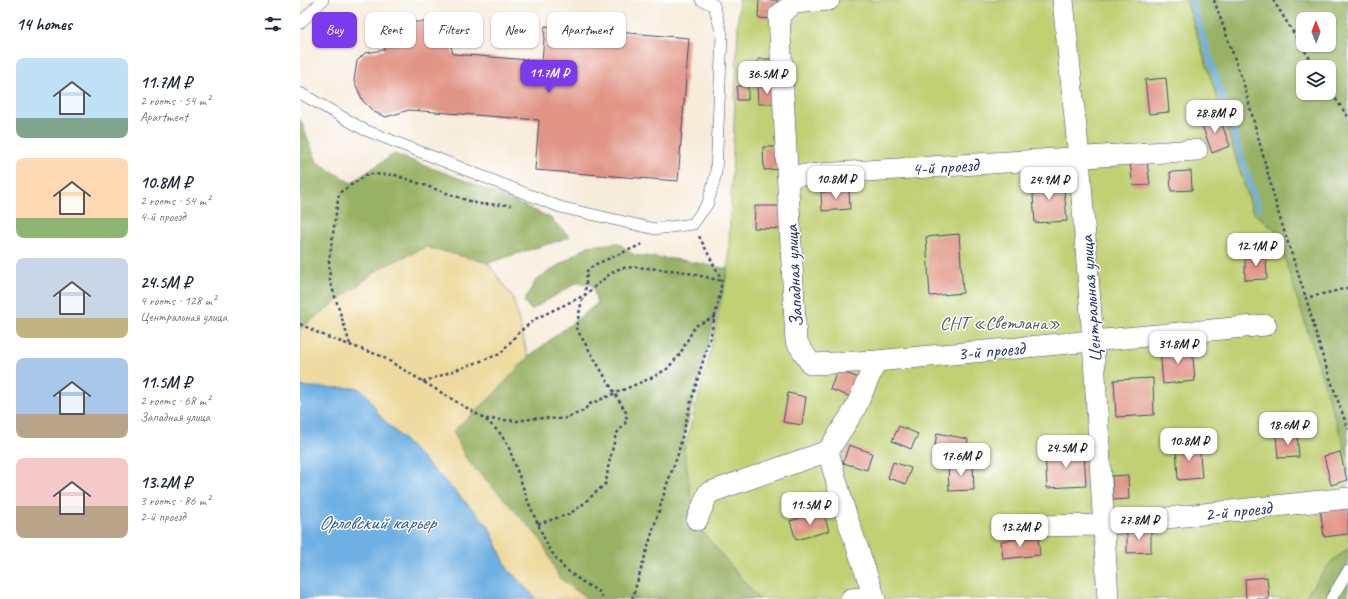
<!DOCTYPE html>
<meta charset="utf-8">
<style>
body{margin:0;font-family:Caveat,sans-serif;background:#f2f2f3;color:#1f2937;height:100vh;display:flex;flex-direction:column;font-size:15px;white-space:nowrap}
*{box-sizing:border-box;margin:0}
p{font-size:13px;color:#747a83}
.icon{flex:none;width:22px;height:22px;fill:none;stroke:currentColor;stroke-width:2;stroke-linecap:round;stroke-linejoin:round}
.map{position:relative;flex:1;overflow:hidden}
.sheet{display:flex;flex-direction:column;background:#fff;width:300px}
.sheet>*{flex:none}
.hud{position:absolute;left:12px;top:12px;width:380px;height:36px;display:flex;gap:8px}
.needle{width:26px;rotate:359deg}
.tools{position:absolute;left:996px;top:12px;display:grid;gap:8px}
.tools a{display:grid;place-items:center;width:40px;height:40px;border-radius:8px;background:#fff;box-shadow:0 1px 3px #0004;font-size:20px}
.price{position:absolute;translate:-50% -34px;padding:0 9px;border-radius:8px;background:#fff;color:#222;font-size:13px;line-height:26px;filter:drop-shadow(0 1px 2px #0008)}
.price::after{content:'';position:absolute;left:50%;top:24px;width:12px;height:9px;margin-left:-6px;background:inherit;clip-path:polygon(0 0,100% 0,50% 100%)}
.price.on{background:#7c3aed;color:#fff}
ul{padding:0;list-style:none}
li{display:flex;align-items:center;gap:12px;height:100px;padding:0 16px}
li span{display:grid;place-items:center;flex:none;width:112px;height:80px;border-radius:8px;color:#555}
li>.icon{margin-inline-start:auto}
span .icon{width:48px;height:48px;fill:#fffc;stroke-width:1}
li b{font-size:17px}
h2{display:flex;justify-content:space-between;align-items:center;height:48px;padding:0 16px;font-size:17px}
.pill{padding:0 14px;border-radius:8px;background:#fff;box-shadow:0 1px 3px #0004;font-size:14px;line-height:36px}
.pill.on{background:#7c3aed;color:#fff}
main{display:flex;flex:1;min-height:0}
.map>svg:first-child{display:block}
.green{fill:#c0d073;stroke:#6e8068}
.forest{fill:#98b265;stroke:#5a7062;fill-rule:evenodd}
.sand{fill:#eeda9e;stroke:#84847e}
.water{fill:#6eb0e3;stroke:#4470a0}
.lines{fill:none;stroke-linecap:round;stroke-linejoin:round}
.stream{stroke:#6eb0e3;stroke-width:5.5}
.building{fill:#e19586}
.lane-casing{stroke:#3c4b71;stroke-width:12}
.street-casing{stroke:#3c4b71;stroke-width:22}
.path{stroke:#3c4b71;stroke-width:2.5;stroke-dasharray:3 3;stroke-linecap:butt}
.lane{stroke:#fff;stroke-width:11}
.street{stroke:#fff;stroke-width:21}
.labels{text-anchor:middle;stroke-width:3;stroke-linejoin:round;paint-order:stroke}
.street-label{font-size:19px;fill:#1b2f5e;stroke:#fff}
.park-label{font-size:19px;fill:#4d5f64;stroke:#fff}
.water-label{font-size:20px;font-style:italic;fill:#385c8d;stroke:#fff}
</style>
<main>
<section class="sheet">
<h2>14 homes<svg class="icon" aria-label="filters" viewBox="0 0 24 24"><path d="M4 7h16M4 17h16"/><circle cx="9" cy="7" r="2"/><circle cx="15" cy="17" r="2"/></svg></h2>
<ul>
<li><span style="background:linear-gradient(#bfe0f5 75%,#7fa58c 0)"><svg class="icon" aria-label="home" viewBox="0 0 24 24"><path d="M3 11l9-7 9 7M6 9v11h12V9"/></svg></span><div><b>11.7M ₽</b><p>2 rooms · 54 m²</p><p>Apartment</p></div></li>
<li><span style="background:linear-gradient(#ffd9b3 75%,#8fb573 0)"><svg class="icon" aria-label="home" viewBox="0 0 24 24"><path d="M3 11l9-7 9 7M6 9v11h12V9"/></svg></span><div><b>10.8M ₽</b><p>2 rooms · 54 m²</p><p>4-й проезд</p></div></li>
<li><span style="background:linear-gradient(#c9d6e8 75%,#c2b280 0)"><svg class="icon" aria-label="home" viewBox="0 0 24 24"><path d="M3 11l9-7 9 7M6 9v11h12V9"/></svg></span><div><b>24.5M ₽</b><p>4 rooms · 128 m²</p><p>Центральная улица</p></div></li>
<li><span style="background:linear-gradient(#a9c7e8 70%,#b9a48a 0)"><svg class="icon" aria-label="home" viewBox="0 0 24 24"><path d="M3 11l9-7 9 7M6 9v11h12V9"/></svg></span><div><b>11.5M ₽</b><p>2 rooms · 68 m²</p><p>Западная улица</p></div></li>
<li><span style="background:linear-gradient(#f6c9c9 60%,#b9a48a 0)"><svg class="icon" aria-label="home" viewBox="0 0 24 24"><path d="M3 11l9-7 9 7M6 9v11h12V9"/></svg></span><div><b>13.2M ₽</b><p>3 rooms · 86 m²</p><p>2-й проезд</p></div></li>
</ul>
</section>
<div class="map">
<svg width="1048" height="599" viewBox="0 0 1048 599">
<rect width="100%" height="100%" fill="#fff"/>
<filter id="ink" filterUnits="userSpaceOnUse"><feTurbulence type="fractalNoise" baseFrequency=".025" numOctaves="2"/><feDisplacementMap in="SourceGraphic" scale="8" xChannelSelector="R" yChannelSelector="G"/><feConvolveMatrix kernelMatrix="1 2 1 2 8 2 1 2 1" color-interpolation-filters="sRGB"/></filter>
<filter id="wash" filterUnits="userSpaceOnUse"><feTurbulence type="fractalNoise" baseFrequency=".012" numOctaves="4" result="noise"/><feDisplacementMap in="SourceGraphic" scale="16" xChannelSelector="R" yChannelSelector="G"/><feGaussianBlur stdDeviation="0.9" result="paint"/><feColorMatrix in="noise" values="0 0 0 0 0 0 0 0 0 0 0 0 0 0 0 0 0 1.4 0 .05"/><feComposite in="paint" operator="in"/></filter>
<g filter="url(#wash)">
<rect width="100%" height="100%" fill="#f7ecda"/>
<!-- green -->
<path class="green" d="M439,0H886L953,212L976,231L1048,459V549L1032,561L1003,599H344L409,357L428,269Z"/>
<!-- forest -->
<path class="forest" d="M886,0H1048V459L976,231L953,212ZM1003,19H1029V45H1003ZM1003,67H1029V93H1003Z
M0,119L17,162L51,183L94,154L174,184L249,217L270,237L188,263L126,247L81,268L0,329Z
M318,243L334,255L381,260L428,269L383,440L395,523L459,599H288L259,578L241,540L201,496L166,459L153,431L189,399L228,357L297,304L293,285L276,283L231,310L224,301L236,280L288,246Z
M1048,549V599H1003L1032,561Z"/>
<!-- sand -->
<path class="sand" d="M126,247L188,263L213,298L228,357L189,399L153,431L166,459L201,496L241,540L259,578L288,599H236L207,568L188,525L78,414L68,396L0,386V329L81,268Z"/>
<!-- water -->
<path class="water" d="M0,386L8,387L58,388L68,396L78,414L188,525L207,568L236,599H0Z"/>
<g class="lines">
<!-- stream -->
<path class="stream" d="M891,0L958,209"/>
</g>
<g id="blocks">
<!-- building -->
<path class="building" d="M459,0H477L476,19L458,18Z
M109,22H125L140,26L149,38L153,54L242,61L245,26L389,38L378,181L235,170L239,120L109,110L86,117L74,112L63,101L54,81L57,61L65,53L84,50L85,41L94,28Z
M458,59H476V75H458Z
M866,78L869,112L849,114L845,80Z
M437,86H448V100H437Z
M457,86H476L477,104H458Z
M919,116L930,146L912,153L901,122Z
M463,147H480L481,169L464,170Z
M847,161L850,185L833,186L830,163Z
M891,171L892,190L871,191L870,172Z
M763,178L767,221L735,223L732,181Z
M549,190L550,209L522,211L521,192Z
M455,206H483L482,229L454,228Z
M659,234L663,293L630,296L626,237Z
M945,255H966L967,279L945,280Z
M892,346L895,381L863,384L860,349Z
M538,370L561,379L553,398L530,389Z
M853,378L854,415L816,417L814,380Z
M488,393L506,397L502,425L483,422Z
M599,426L618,434L611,449L592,441Z
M637,433L668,439L666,451L635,445Z
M997,434L999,457L978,458L976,436Z
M899,443L902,478L878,480L876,445Z
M549,445L572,453L567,470L543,463Z
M784,450L786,486L747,488L745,452Z
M1040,452L1047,480L1031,485L1024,456Z
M593,462L611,468L606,484L588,478Z
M673,463L674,490L649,491L648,464Z
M828,475L829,499L813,500L812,476Z
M1048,504V534L1024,537L1020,508Z
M523,511L529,531L496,540L490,521Z
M827,530H851V552L827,553Z
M738,537L740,555L703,559L701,541Z
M967,577L969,599H946L945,579Z"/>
</g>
</g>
<g filter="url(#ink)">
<use href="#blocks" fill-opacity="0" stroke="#3c4b71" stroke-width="1"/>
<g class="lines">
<defs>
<path id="lane" d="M0,23L23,0
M0,93L65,130L260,207L355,229L393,224L408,203L416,173L422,35L414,5L401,0
M1031,599L1048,571"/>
<path id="street" d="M529,0L494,3L479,15L496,341L511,364L576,361L966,325
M763,0L779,158L793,341L808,599
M488,176L897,150
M397,520L408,493L528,451
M732,526L803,525L1048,498
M551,599L573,597
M575,599L545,512L528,451L555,409L576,361"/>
</defs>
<!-- lane casing -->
<use href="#lane" class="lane-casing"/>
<!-- street casing -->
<use href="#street" class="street-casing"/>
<!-- path -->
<path class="path" d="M914,0L944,85L979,215L1006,298
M973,0L1015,67
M1029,89L1048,117
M1048,288L1006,298L1024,361L1048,429
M0,324L27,337L81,356L185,419L199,432L208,445L229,504L249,549L264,568L281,581L299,592L304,599
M50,344L30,281L29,261L39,193L68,174L95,175L178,204L211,205
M123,382L200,354L219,332L237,318L285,295L311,273L321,268L335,267L380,271L422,281
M186,419L217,421L237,418L264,419L283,411L290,404L351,378L367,369L380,354L395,326L415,317
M238,524L269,514L281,506L306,483L308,468L316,434L325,424L327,414L276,328L282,300L285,295L287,271L294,265L345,243
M332,599L367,484L378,454L390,405L410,338L419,298L422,281L399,236"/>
<!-- lane -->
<use href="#lane" class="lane"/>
<!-- street -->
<use href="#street" class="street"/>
</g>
</g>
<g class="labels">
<!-- street labels -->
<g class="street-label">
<text transform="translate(645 166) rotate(-4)" y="7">4-й проезд</text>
<text transform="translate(493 276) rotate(-93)" y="7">Западная улица</text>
<text transform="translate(790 299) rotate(-94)" y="7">Центральная улица</text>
<text transform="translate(691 350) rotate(-5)" y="7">3-й проезд</text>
<text transform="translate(938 510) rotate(-6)" y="7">2-й проезд</text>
</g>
<!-- park labels -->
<g class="park-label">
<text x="700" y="329">СНТ «Светлана»</text>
</g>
<!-- water labels -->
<g class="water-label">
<text x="77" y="529">Орловский карьер</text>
</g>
</g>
</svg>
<div class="tools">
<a><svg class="needle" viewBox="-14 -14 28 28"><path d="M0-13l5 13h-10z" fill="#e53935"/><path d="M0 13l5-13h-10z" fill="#747a83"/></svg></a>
<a><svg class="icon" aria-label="layers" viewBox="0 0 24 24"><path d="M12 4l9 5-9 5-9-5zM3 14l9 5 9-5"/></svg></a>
</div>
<b class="price on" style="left:249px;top:94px">11.7M ₽</b>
<b class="price" style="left:467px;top:95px">36.5M ₽</b>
<b class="price" style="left:915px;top:134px">28.8M ₽</b>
<b class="price" style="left:536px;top:200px">10.8M ₽</b>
<b class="price" style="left:749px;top:201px">24.9M ₽</b>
<b class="price" style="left:956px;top:267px">12.1M ₽</b>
<b class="price" style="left:878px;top:365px">31.8M ₽</b>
<b class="price" style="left:988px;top:446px">18.6M ₽</b>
<b class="price" style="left:889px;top:462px">10.8M ₽</b>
<b class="price" style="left:766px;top:469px">24.5M ₽</b>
<b class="price" style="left:661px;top:477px">17.6M ₽</b>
<b class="price" style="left:510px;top:526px">11.5M ₽</b>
<b class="price" style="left:839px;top:541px">27.8M ₽</b>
<b class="price" style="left:720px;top:548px">13.2M ₽</b>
<div class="hud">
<a class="pill on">Buy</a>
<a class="pill">Rent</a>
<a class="pill">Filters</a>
<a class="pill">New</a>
<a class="pill">Apartment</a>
</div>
</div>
</main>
